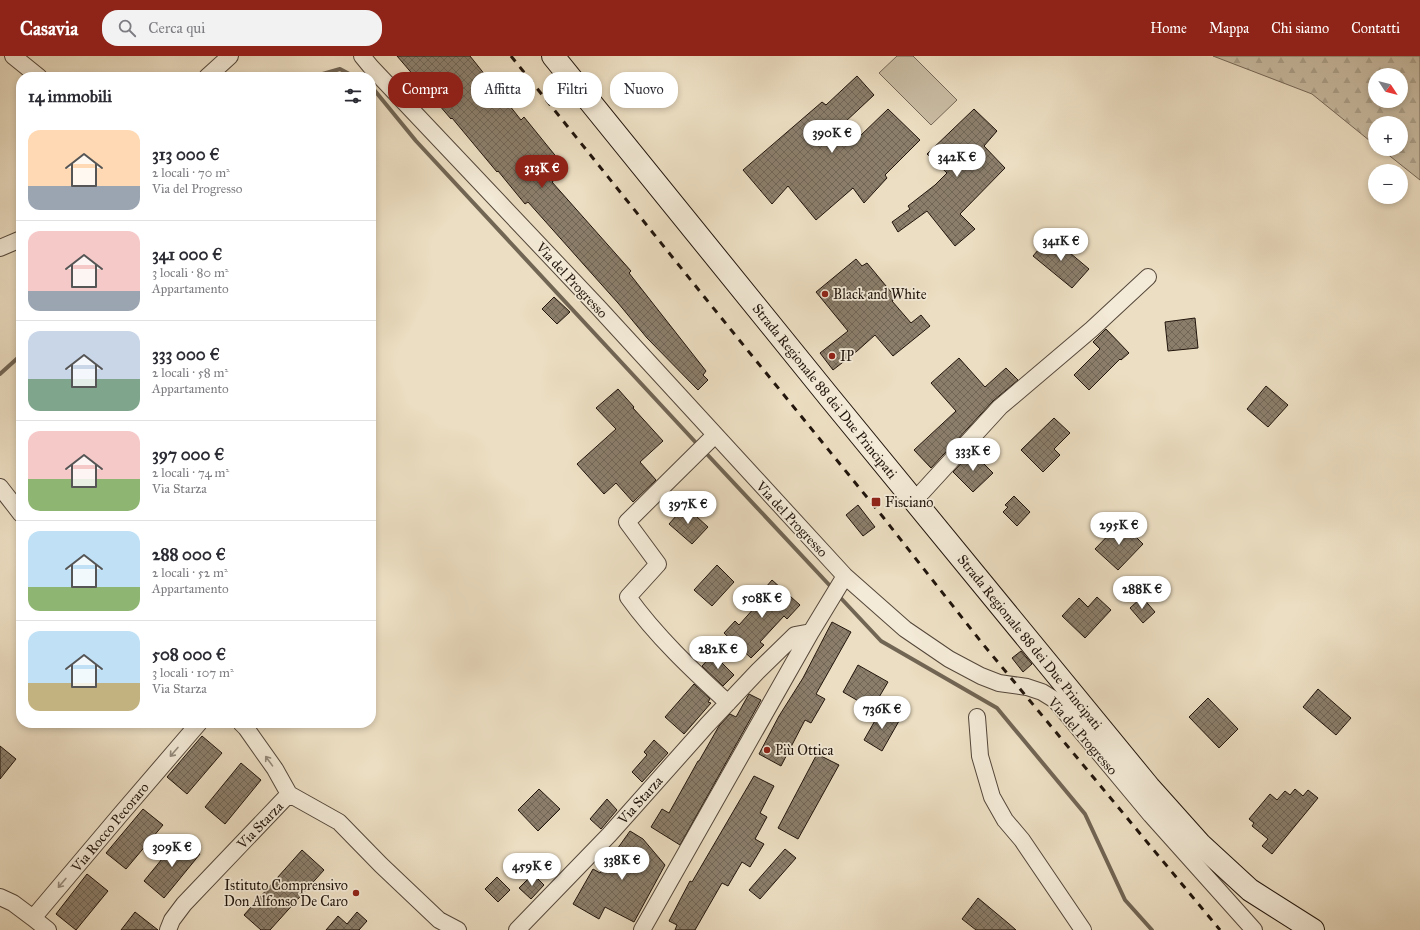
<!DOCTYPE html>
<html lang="it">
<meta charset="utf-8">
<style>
body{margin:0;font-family:"IM FELL Great Primer",serif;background:#f2f2f3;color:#2b2b33;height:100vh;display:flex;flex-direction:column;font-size:15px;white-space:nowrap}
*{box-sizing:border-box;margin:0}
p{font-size:13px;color:#7c7c81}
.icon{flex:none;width:22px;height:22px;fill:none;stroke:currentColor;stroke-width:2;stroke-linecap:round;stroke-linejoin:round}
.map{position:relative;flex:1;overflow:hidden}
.panel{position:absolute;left:16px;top:16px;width:360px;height:656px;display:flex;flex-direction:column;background:#fff;border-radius:16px;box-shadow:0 2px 6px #0003}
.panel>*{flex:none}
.top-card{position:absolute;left:388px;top:16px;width:380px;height:36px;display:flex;gap:8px}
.needle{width:26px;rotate:126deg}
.buttons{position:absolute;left:1368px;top:12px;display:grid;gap:8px}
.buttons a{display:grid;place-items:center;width:40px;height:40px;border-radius:50%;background:#fff;box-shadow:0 2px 6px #0003;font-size:20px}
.price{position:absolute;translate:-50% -34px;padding:0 9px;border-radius:14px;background:#fff;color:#222;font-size:13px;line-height:26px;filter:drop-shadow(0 1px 2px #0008)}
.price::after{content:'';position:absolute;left:50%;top:24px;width:12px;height:9px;margin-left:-6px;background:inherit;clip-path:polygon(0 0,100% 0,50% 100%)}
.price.on{background:#8f2418;color:#fff}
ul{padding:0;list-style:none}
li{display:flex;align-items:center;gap:12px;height:100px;padding:0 12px}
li+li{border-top:1px solid #e1e1e2}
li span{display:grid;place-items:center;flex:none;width:112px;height:80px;border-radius:12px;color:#555}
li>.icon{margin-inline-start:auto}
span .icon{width:48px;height:48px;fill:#fffc;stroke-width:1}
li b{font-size:17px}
h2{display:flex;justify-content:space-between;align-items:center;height:48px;padding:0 12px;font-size:17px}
.tag{padding:0 14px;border-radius:16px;background:#fff;box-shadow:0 2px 6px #0003;font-size:14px;line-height:36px}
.tag.on{background:#8f2418;color:#fff}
header{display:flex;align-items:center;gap:24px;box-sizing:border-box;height:56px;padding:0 20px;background:#8f2418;color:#fff}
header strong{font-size:19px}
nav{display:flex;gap:22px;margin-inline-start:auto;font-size:14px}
.search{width:280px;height:36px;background:#f2f2f3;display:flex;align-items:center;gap:10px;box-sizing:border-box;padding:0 14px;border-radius:16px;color:#7c7c81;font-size:15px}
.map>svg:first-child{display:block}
.forest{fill:url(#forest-firs);stroke:#756858;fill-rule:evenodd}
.garden{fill:#c9bca3;stroke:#756858}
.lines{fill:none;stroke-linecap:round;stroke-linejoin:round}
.stream{stroke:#716554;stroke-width:4}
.building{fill:url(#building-cross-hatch);stroke:#21150c}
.minor-casing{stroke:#54473a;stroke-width:18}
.secondary-casing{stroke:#21150c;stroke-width:24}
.minor{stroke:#f3ead7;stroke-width:16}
.secondary{stroke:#f3ead7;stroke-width:22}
.rail{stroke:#21150c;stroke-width:3;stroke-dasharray:7 7;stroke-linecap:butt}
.oneway{stroke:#948a7c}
.poi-dot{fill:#8f2418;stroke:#f3ead7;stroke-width:1.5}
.labels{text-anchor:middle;stroke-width:3.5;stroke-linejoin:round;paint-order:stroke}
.street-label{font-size:14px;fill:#21150c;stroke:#f3ead7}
.poi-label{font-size:14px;fill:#21150c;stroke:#f3ead7;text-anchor:start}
</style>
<header>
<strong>Casavia</strong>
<div class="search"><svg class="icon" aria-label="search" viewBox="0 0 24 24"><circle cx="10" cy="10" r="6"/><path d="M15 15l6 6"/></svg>Cerca qui</div>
<nav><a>Home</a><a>Mappa</a><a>Chi siamo</a><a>Contatti</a></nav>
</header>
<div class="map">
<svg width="1420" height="874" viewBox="0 0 1420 874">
<defs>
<pattern id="forest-firs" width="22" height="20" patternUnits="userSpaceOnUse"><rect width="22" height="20" fill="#c9bca3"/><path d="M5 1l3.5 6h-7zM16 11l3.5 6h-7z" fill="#aca18b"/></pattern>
<pattern id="building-cross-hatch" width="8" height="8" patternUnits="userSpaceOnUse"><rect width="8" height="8" fill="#8b7e6b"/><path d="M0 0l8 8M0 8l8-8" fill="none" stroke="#716656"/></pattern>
</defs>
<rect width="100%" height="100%" fill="#ecdec2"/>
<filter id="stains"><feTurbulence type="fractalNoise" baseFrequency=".005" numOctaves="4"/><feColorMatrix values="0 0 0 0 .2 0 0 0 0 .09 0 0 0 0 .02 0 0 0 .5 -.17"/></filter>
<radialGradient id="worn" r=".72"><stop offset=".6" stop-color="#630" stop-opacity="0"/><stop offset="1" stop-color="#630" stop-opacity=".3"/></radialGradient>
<!-- forest -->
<path class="forest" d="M1213,0H1420V124L1381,93H1401V67H1375V89L1312,38ZM1375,19H1401V45H1375Z"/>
<!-- garden -->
<path class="garden" d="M897,0H913L957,44L931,69L879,17Z"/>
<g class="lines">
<!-- stream -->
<path class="stream" d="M312,21L340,13L355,21
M371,30L416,85L699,390
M0,318L21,299
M704,395L833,533
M837,538L881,585L997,652L1085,758L1125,844L1152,874"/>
</g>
<!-- building -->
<path class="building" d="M397,0H470L521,64L524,61L567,114L552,126L631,215L629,217L706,315L703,319L708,324L698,334L647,282L618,247L528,146L525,148L498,115L497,116L452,62L451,63Z
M857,20L874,39L844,67L858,82L888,53L920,84L885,119L887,122L864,147L853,132L816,164L788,130L772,148L743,114L822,46L826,49Z
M974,53L997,75L984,90L1005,112L960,158L975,173L955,190L927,155L898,176L892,166L910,153L908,150L935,129L947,117L927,98Z
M1050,180L1089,213L1072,232L1033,200Z
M856,203L862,210L867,207L896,242L892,245L911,267L921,259L930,270L893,300L875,279L856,296L833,314L820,297L848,275L816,236Z
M554,241L570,256L557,268L542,253Z
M1195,262L1198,292L1168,295L1165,266Z
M1106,273L1129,297L1121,304L1120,303L1089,334L1074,319L1100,293L1093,286Z
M959,302L985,331L1006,312L1018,324L993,345L931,412L914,394L956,355L931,327Z
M1266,330L1288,349L1268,371L1247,353Z
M618,333L634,351L633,352L663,385L640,406L656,424L633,446L616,427L604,438L577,408L616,373L596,352Z
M1054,362L1070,377L1054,393L1060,399L1043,416L1021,394Z
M972,396L993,417L973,436L953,416Z
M1014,440L1030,456L1017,470L1003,456L1008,451L1005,449Z
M858,449L875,471L863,480L846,459Z
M685,450L708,471L692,488L669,468Z
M1121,466L1143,488L1118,514L1095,493Z
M717,509L734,526L712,550L694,534Z
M772,524L800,549L787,563L784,560L760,586L764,589L751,602L724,577L735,565L739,569L764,541L760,538Z
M1097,541L1111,554L1085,582L1062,560L1079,542L1088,551Z
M1142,541L1155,556L1143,567L1130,552Z
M832,566L851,576L816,638L825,643L811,667L805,664L781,710L759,698L779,660L803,622Z
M1021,595L1032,608L1023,616L1012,602Z
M713,598L734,619L723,630L702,610Z
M858,609L888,626L872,653L843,636Z
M694,628L710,643L708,646L711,647L684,678L665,661Z
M1318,633L1351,662L1336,679L1303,651Z
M749,638L761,644L680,789L651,771L662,753L669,757L698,705H699L719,670L730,658L736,661Z
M1208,642L1238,673L1219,692L1189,661Z
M881,654L899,665L882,695L864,684Z
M202,680L222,697L187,738L167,721Z
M654,684L668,697L642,726L632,716L647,699L644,696Z
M0,690L16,703L0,723Z
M817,698L839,709L798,783L778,772Z
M241,707L261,724L225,768L205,751Z
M754,720L774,730L760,757L767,761L755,783L764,788L750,811L742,806L728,830L722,827L695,874H675L677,869L669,865L690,825L692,826Z
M539,733L560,753L538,775L518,754Z
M1295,733L1303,740L1308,734L1318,742L1272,798L1262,790L1268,783L1252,770L1254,767L1249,763L1270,738L1277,744L1285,735L1290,739Z
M607,743L617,754L601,773L590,763Z
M143,753L163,769L126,813L106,797Z
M630,775L643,783L665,809L634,866L605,851L599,863L573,848L593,813L600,817Z
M180,781L200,798L164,842L144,825Z
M785,793L796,802L760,843L749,834Z
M302,794L324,814L270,874H261L244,859Z
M87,818L108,835L76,874L56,858Z
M533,818L544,829L531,843L519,832Z
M497,821L510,834L498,846L485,833Z
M978,842L1008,867L1016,874H976L962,863Z
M135,856L158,874H121Z
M357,856L367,865L359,874H326L338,860L347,868Z"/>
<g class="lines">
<defs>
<path id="minor" d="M13,0L39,21
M362,0L371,11L598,251L845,520L905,573L949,603L981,620L999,627L1027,631L1042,636L1055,644L1151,759L1254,874
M207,21L230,0
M0,192L21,183
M715,379L627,466L658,508L628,541C656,580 692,614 728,647
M0,431L21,458
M914,445L1000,351L1092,273L1148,221
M977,661L980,700L992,741L1005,764L1022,784L1083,874
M241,667L246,672L275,713L289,738
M289,738L339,766L381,809L439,864L458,874
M0,841L13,847L33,862
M48,874L33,862L120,759L199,667
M168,874L172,864L184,848L289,738
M517,874L609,779L707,669L758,615L795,579L811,576
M642,874L811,576L845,520"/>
<path id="secondary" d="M553,0L830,342L1149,731L1200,788L1250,834L1313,874"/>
</defs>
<!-- minor casing -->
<use href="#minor" class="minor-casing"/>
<!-- secondary casing -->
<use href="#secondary" class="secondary-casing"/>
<!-- minor -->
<use href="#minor" class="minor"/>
<!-- secondary -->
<use href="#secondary" class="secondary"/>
<!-- rail -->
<path class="rail" d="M511,0L706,243L883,461L982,587L1220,874"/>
</g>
<!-- one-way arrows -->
<defs><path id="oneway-shaft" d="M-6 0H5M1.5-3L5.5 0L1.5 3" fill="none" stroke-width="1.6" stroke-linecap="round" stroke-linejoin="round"/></defs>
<g class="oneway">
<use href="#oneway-shaft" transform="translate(174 696) rotate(131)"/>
<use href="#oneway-shaft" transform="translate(269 705) rotate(-126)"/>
<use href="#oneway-shaft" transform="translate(62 827) rotate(130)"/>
</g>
<!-- markers -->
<g class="poi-dot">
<circle cx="825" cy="238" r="4"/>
<circle cx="832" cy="300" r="4"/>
<rect x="871" y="441" width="10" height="10" rx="2"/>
<circle cx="767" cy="694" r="4"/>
<circle cx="356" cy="837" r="4"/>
</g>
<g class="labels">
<!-- street labels -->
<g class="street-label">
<text transform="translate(572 224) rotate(47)" y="5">Via del Progresso</text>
<text transform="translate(825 335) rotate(51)" y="5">Strada Regionale 88 dei Due Principati</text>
<text transform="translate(792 463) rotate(47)" y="5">Via del Progresso</text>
<text transform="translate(1030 586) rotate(51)" y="5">Strada Regionale 88 dei Due Principati</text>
<text transform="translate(1083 680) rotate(49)" y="5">Via del Progresso</text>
<text transform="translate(640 744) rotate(-48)" y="5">Via Starza</text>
<text transform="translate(260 769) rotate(-46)" y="5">Via Starza</text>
<text transform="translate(110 771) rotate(-50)" y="5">Via Rocco Pecoraro</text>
</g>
<!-- poi labels -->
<g class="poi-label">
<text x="833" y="243">Black and White</text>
<text x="840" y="305">IP</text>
<text x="885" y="451">Fisciano</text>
<text x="775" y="699">Più Ottica</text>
<text x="348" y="834" text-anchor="end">Istituto Comprensivo<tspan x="348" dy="16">Don Alfonso De Caro</tspan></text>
</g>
</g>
<rect width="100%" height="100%" filter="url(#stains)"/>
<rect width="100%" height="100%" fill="url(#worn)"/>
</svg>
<div class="buttons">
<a><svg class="needle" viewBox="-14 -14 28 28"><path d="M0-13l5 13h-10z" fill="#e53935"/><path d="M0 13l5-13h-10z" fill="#7c7c81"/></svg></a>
<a>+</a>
<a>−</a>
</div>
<b class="price" style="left:832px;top:98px">390K €</b>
<b class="price" style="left:957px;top:122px">342K €</b>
<b class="price on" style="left:542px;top:133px">313K €</b>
<b class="price" style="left:1061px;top:206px">341K €</b>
<b class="price" style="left:973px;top:416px">333K €</b>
<b class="price" style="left:688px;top:469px">397K €</b>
<b class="price" style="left:1119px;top:490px">295K €</b>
<b class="price" style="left:1142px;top:554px">288K €</b>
<b class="price" style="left:762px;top:563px">508K €</b>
<b class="price" style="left:718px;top:614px">282K €</b>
<b class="price" style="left:882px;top:674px">736K €</b>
<b class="price" style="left:172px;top:812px">309K €</b>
<b class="price" style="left:622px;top:825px">338K €</b>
<b class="price" style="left:532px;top:831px">459K €</b>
<div class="top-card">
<a class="tag on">Compra</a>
<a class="tag">Affitta</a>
<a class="tag">Filtri</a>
<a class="tag">Nuovo</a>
</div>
<section class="panel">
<h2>14 immobili<svg class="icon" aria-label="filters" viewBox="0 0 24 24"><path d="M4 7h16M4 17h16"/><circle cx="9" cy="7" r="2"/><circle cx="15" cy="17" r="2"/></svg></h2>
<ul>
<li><span style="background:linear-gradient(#ffd9b3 70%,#9aa5b1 0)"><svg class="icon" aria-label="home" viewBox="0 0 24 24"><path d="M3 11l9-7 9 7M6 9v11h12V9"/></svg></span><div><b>313 000 €</b><p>2 locali · 70 m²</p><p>Via del Progresso</p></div></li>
<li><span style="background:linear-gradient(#f6c9c9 75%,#9aa5b1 0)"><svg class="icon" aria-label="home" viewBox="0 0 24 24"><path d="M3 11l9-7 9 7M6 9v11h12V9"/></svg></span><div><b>341 000 €</b><p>3 locali · 80 m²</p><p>Appartamento</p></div></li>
<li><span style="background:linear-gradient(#c9d6e8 60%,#7fa58c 0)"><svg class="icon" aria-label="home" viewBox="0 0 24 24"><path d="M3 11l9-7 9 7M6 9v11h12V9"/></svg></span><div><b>333 000 €</b><p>2 locali · 58 m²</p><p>Appartamento</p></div></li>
<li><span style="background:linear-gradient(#f6c9c9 60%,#8fb573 0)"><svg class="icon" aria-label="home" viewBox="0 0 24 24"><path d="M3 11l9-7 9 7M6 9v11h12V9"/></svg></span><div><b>397 000 €</b><p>2 locali · 74 m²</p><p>Via Starza</p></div></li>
<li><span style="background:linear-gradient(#bfe0f5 70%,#8fb573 0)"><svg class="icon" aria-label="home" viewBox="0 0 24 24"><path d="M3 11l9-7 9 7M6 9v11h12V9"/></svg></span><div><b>288 000 €</b><p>2 locali · 52 m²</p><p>Appartamento</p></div></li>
<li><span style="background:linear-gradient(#bfe0f5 65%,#c2b280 0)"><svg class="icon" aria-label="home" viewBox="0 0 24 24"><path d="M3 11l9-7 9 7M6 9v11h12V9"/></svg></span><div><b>508 000 €</b><p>3 locali · 107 m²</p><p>Via Starza</p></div></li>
</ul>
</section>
</div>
